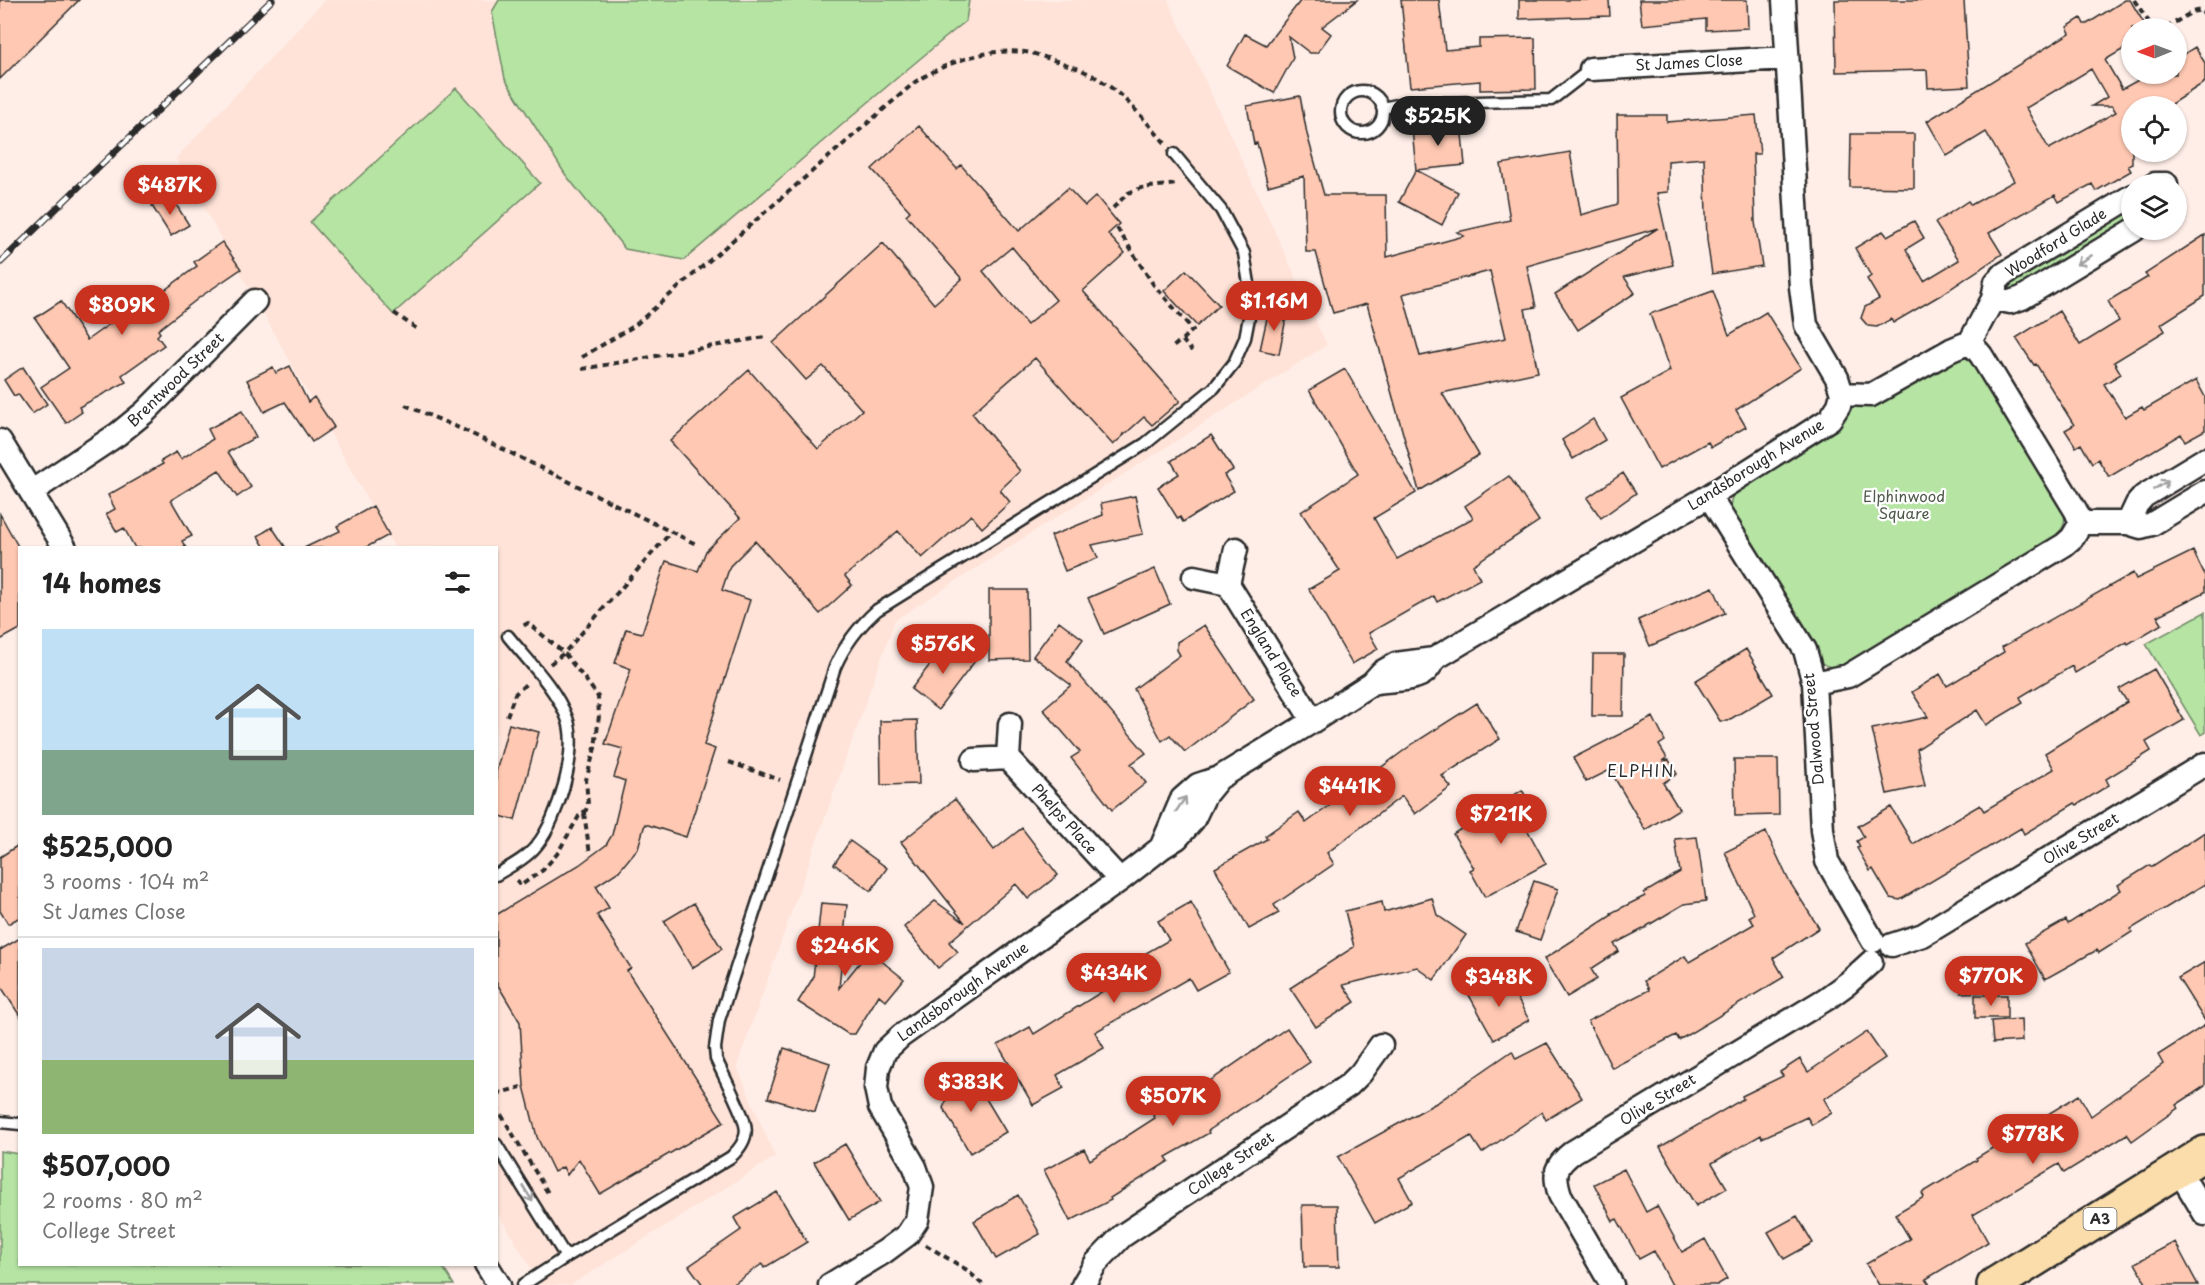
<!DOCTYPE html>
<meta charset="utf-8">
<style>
body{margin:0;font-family:"Playpen Sans",sans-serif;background:#f6f6f6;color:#222;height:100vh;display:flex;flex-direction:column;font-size:22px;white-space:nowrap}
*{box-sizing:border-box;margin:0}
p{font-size:20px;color:#767676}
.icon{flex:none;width:33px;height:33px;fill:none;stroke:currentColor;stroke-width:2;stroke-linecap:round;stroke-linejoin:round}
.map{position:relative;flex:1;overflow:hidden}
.drawer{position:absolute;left:18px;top:546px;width:480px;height:720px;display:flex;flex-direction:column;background:#fff;border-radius:0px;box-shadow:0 2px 4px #0004}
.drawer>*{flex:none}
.needle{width:39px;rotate:269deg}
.buttons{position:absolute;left:2121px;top:18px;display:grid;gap:12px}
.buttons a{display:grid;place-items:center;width:66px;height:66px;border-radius:50%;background:#fff;box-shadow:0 2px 4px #0004;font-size:30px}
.price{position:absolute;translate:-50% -51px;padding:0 14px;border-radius:21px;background:#c8321e;color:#fff;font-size:20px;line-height:39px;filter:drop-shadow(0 2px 3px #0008)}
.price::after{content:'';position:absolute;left:50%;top:36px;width:18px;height:14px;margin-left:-9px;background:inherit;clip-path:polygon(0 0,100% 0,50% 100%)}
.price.active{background:#222;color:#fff}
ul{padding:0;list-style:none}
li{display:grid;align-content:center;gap:12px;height:318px;padding:0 24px}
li+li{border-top:2px solid #e0e0e0}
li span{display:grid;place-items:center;height:186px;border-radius:0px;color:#555}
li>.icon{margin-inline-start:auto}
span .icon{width:108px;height:108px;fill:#fffc;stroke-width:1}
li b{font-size:26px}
h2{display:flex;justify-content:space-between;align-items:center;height:72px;padding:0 24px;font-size:26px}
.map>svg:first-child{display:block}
.built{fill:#ffe3d8}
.green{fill:#b5e4a3;stroke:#708867;stroke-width:1.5}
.building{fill:#ffc8b2;stroke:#2b2b2b;stroke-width:1.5;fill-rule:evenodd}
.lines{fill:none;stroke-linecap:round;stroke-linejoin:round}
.lane-casing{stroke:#2b2b2b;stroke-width:15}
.street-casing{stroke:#2b2b2b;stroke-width:27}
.highway-casing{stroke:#2b2b2b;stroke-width:38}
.path{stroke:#2b2b2b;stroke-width:4;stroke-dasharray:6 4.5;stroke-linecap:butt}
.lane{stroke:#fff;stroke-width:10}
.street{stroke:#fff;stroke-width:22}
.highway{stroke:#fbddab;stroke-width:33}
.rail-casing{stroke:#2b2b2b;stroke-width:7}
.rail{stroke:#fff;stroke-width:4.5;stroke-dasharray:14;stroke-linecap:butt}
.oneway{stroke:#a0a0a0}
.labels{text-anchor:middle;stroke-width:4.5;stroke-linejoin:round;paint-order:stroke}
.shield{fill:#fff;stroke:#6b6b6b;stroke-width:1.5}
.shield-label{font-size:14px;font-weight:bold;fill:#2b2b2b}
.street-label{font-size:15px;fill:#2b2b2b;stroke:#fff}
.park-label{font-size:15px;fill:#4e5949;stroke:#fff}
.neighbourhood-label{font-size:16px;letter-spacing:1.5px;fill:#2b2b2b;stroke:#fff}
</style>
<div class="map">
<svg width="2205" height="1285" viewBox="0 0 2205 1285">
<rect width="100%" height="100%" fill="#ffeee8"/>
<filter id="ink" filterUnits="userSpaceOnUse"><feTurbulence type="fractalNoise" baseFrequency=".0167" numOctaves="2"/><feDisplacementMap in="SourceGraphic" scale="12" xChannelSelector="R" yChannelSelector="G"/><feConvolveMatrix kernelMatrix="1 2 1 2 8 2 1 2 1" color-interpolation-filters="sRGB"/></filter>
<g filter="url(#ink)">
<!-- built -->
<path class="built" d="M325,0H1168L1327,345L895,620L737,1066L775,1157L571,1285H541L497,1212L496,548L394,547L176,158Z"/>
<!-- green -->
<path class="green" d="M499,0H969L966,21C870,98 779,181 684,260L625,249L565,174L505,79L492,12Z
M456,88L540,183L393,314L310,222Z
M2131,204V219L2011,292L2005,291V281Z
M1957,356L1966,357L1972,361L2063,511C2067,524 2063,529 2053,538L1842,666C1831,669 1826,666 1817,660L1731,512C1730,502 1731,497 1737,488L1853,405Z
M2205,612V732L2201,735L2146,644Z
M0,1151L19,1154L20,1264H441L454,1285H0Z"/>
<!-- building -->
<path class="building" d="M0,0H79L0,79Z
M1301,0H1357L1322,27L1331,34L1317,53H1310L1289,37L1293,58L1274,93L1227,66L1245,34L1266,45Z
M1401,0H1439L1445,50L1479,47V39L1535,38L1536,89L1480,90V81L1410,87Z
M1519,0H1609L1610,16L1519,19Z
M1639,0H1747L1748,28L1706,30V19L1642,25Z
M1835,0H1964L1969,86L1928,88L1927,70L1836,72Z
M2125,0H2130L2147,28H2132V44L2105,60L2122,89L2149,74H2176V59L2195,47L2205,63V82L2168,106H2132V164L2128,166L2131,171L2096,191L2092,184L2059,202L2055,195L1989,233L2002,254L1944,293L1893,323L1891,319L1877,327L1868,326L1861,318L1865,307L1879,299L1867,279L1871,276L1855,248L1883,231L1887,236L1914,221L1924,238L1906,249L1924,281L1959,260L1935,223L1968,201L1971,205L2014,181L1986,132L1947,156L1927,121L2070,33L2067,27L2081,18L2084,24H2087ZM2091,69L2107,97L2092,106H2112L2116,112L2049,149L2026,108Z
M1300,96L1307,134L1324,195H1386L1387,257L1464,236L1457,232L1510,220L1501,164L1570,152L1581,215L1618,204L1617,115H1667V122L1756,115L1760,154H1753L1755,222L1762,266L1712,274L1707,240L1704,158L1668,161V192L1657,193L1673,265L1624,277L1635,293L1578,330L1555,294L1658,228L1527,266L1536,307L1525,309L1538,372L1442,393L1479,455L1419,491L1367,304L1333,313L1316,252H1306L1304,176L1268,186L1257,143L1254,144L1247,106ZM1490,271L1506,338L1420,356L1403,294Z
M1461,124L1465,165L1416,170L1412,129Z
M919,126L957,169L961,165L1019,231L1068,188L1085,206L1096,196L1119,224L1108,234L1125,253L1083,291L1180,401L1152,425L1144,417L1124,435L1123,433V436L1113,445L1035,358L972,413L1020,471L1000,490L1010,502L982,528L971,515L922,558L898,531L845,576L852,585L820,614L755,541L730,566L722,590L750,600L704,745L715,749L686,837L645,824L638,848L619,871L596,886L609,908L597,915L631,968L627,971L724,1122L600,1194L579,1159L567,1175L563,1167L554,1172L537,1137L524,1086L520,1022L496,982V915L579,865L606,845L612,835L625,781L614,777L623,749L605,744L631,669L615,663L626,629L642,633L666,561L698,571L706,551L740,518L670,441L749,370L818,449L862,410L823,366L806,380L773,343L883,243L934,304L962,279L906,215L910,211L872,169ZM1012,247L1056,300L1027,325L983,271Z
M1851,134H1914V188L1850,187Z
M1416,170L1458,192L1442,225L1399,202Z
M170,195L189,225L171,236L152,206Z
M2205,235V296L2161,324L2165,331L2114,362L2121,374L2104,384L2125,417L2142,407L2144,410L2196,380L2205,397V430L2185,441L2181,434L2109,477L2098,459L2092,463L2081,444L2076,447L2065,430L2074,425L2036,364L2034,365L2016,338L2059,311L2080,345L2119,321L2108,301L2148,277L2145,274Z
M222,242L241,269L200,297L158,330L160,333L157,336L164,345L122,375L126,382L79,407L82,412L66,423L41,387L69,368L35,318L61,301L87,340L136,305L139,309L197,266L194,262Z
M1186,270L1219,305L1197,326L1164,291Z
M1713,291L1729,335L1766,312L1801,368L1736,410L1746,427L1711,447L1708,442L1659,469L1621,398L1670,371L1650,314Z
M1269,309L1287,313L1279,354L1260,350Z
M290,366L308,402L314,397L334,427L312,442L285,402L264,412L247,380L273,367L276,373Z
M23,367L47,404L32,414L18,394L14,396L4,380Z
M1345,369L1416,493L1374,518L1397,559L1473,518L1465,506L1509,476L1539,521L1473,565L1480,579L1437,602L1434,596L1369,633L1378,649L1352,664L1309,589L1340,571L1301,512L1358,474L1309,390Z
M242,411L256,437L228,452L251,487L237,497L219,470L171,500L192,536L182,541L186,548H135L124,528L117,532L106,514L115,509L108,495L163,464L161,461L176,452L181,459L213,439L208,429Z
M1593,419L1605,440L1573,459L1562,440Z
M1211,435L1233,470L1224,475L1234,491L1183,522L1180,517L1178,519L1158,487L1179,474L1171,461Z
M1623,473L1636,493L1601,518L1587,498Z
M1135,496L1143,534L1092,545L1098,558L1065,571L1051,536L1103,515L1101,503Z
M373,506L389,535L365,548H304L340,531L337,526Z
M0,514L20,550V629L0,640Z
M272,527L286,548H265L258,536Z
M2193,551L2205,576V592L2157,616L2162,624L2128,644L2127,642L2075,673L2072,666L2020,697L2023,703L1986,725L1977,710L1917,749L1925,786L1887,794L1872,729L1928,717L1912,692L1940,674L1947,686L2004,652L2002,647L2133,573L2136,579Z
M1155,569L1170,604L1104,634L1088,598Z
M1713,587L1725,613L1650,646L1638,620Z
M989,590H1027L1028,659L989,660Z
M1059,621L1083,639L1067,661L1146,753L1131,764L1146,783L1112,810L1071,758L1080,752L1043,709L1071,685L1033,656Z
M1204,625L1254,699L1185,752L1170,735L1162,741L1134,689L1180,655L1177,650V642Z
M949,640L975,661L938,710L911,689Z
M1746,649L1773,694L1727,721H1720L1695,681Z
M1593,654H1624L1623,716H1592Z
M2154,669L2184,720L2146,742L2151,751L2106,779L2109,785L2077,805L2075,803L2024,834L2021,828L1900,900L1890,898L1873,869L1870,871L1857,848L1860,847L1857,841L1864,837L1858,826L1891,807L1913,844L1980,805L1984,811L2054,769L2045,753L2127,702L2119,689Z
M1477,703L1500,739L1442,776L1451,787L1415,814L1402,796L1327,853L1334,864L1274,905L1279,913L1249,929L1215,868L1267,839L1265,836L1299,812L1306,823L1414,743Z
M1653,717L1665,741L1659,745L1667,758L1663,761L1669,760L1677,774L1663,783L1679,809L1645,830L1610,770L1586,782L1573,758Z
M917,720L919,784L881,785L880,721Z
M509,724L539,732L515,820L496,815V772Z
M1734,759H1778L1779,815L1735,816Z
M1522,790L1534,810L1521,818L1546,864L1485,897L1470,870L1474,868L1453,834Z
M955,799L994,850L1022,828L1058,875L1028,899L1016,884L949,942L958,952L938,968L904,927L935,901L965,923L901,842Z
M1766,832L1789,881L1819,928L1773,958L1784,977L1679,1040L1676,1035L1612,1068L1588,1021L1649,990L1644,981L1685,956L1689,962L1754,924L1749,917L1754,914L1725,852Z
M2205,832V884L2131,929L2132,932L2099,953L2097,950L2045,979L2025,943L2066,920L2068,924L2121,890L2118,885L2150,865L2151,867Z
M1697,837L1706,901L1684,904L1647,926V927L1614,944L1619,951L1591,969L1597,979L1567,997L1544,959L1612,915L1611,913L1645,896L1644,893L1680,872L1675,839Z
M850,841L887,868L871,891L834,864Z
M20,844V917L8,924L0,911V857Z
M1534,881L1558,889L1540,940L1516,932Z
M1432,898L1437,915L1466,935L1434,980L1417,967L1343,985L1355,1002L1316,1027L1290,988L1354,947L1345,911L1382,902L1384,912Z
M1191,902L1229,972L1196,990L1189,978L1095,1032L1104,1048L1057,1075L1064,1088L1033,1105L998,1045L1030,1027L1034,1034L1103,991L1097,981L1169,940L1158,921Z
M694,903L722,949L692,968L664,921Z
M821,903L847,905L839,988L869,951L904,979L886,1001L879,995L855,1034H848L798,1002L813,978Z
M20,938V1016L0,985V950Z
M2205,962V1021L2178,978Z
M1989,972L1990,992L1961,993L1959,973Z
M1505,976L1529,1020L1494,1040L1469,995Z
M1975,995H2007V1018H1975Z
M2021,1019L2022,1041L1993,1043L1991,1021Z
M2205,1025V1086L2176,1105L2178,1108L2132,1141L2127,1134L2064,1173L2059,1164L1973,1215L1988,1242L1926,1279L1930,1285H1879L1866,1264L1910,1239L1895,1214L1924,1197L1922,1193L1977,1160L1976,1158L2079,1095L2091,1116L2163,1064L2158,1055Z
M1287,1028L1310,1062L1208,1131L1209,1133L1166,1157L1169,1161L1110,1198L1111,1200L1070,1221L1044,1170L1084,1149L1090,1160L1155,1118L1145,1101L1179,1081L1188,1096Z
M1867,1032L1885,1058L1824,1099L1832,1113L1812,1125L1807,1117L1762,1138L1761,1135L1712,1163L1727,1188L1696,1206L1660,1147L1743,1099L1742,1096L1783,1076L1780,1072L1800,1059L1808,1072Z
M1547,1043L1582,1098L1546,1120L1542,1112L1482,1153L1471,1136L1399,1178L1412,1202L1375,1223L1338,1157L1438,1102L1512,1051L1516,1059Z
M784,1048L830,1063L815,1112L768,1098Z
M970,1072L1006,1132L970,1153L943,1108L948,1097L939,1091Z
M845,1144L880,1202L849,1220L814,1162Z
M1624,1169L1646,1212L1657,1206L1682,1252L1705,1239L1727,1279L1717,1285H1672L1654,1251L1639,1259L1617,1219L1613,1221L1594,1184Z
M777,1192L807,1242L764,1268L762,1264L732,1285H703L689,1266L741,1230L734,1218Z
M1018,1195L1040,1234L996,1259L974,1221Z
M1302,1205H1337L1339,1267H1304Z
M1797,1216L1813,1243L1784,1259L1768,1232Z
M2175,1242L2198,1285H2147L2135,1263Z"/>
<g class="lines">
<defs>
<path id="lane" d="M1341 112a21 21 0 1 1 42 0a21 21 0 1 1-42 0Z
M1382,108L1402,104L1551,100L1591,69
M496,875C511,866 527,858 537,845C558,819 579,750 567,718C555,687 528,661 508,636
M0,1122L20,1124
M496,1144L566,1257
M523,1285L566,1257L731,1157C755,1134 745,1122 734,1097C728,1084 722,1072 716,1059L715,1048L719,1020L835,667C845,644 858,627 877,610L1145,444L1214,388L1234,363L1245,338L1252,302L1244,253L1221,210L1174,154"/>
<path id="street" d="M1591,69L1786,58
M2155,184H2166
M1993,299L2010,302L2022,298L2134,230
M1970,342L1993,299L1996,282L2004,274L2132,196
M0,441L65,548
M31,492L118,434L145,412L255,301
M1709,496L1805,650L1814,683L1822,830L1827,861L1873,941
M2081,523H2128L2141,527L2152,524L2205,492
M2128,523L2137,504L2144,496L2205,459
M1236,549L1228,584L1313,721
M1194,577L1228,584
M1372,683C1388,679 1415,682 1426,671C1429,668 1432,663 1434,659L1709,496L1830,419L1839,405L1842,394L1837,378L1806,325L1801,287L1784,0
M1814,683L1848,676L2064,545L2072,538L2081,523L2076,511L1981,355L1970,342L1951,350L1871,395L1842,394
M1008,758L1010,724
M974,760L1008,758L1120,880
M1161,848L1182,799L1198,785L1219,778L1313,721L1372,683L1382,672L1396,664L1434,659
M1892,945L1923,935L2205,764
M2178,1169L2205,1214
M486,1264L499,1285
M830,1285L884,1252L907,1235L917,1220L922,1187L915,1167L880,1107L876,1088L878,1068L885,1051L901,1036L1120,880L1161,848L1177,838L1193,820L1205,795L1219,778
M1083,1285L1096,1263L1122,1236L1349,1085L1361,1073L1381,1045
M1612,1285L1560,1195C1553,1173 1555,1166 1573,1152L1826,999L1848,983L1871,962"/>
<path id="highway" d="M1994,1285L2205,1153"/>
</defs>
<!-- lane casing -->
<use href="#lane" class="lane-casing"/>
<!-- street casing -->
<use href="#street" class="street-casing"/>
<!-- highway casing -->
<use href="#highway" class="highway-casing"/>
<!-- path -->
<path class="path" d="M2134,0L2153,28
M2166,28L2192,12L2201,10L2205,16
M1113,208L1128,193L1141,188L1177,184
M1117,228L1153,284L1193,330L1173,347
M394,313L417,329
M1182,340L1192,351
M582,357L634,326L915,82C947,62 986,48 1025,52C1035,53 1046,58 1056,61C1072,66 1092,73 1106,84C1129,100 1146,122 1165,143
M582,369L765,337
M405,405L466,431L698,545
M550,664L564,653L671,532
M507,716L515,694L528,682
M729,762L780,780
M584,813L590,854
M517,880L520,886L543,870L557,854L579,816L586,810L588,804L586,780L595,748L599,716L598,697L589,684L564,653L528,623L521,627
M496,1094L521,1087
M496,1106L548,1193
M926,1245L967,1270L983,1285"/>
<!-- lane -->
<use href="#lane" class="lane"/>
<!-- street -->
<use href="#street" class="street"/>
<!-- highway -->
<use href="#highway" class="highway"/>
<defs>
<path id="rail" d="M0,263L272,0"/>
</defs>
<!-- rail casing -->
<use href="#rail" class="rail-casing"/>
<!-- rail -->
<use href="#rail" class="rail"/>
</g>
<!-- one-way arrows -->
<defs><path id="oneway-shaft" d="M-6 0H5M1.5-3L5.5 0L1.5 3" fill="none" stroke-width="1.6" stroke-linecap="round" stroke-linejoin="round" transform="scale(1.5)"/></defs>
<g class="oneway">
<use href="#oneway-shaft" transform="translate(2084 260) rotate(149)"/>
<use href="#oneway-shaft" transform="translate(2161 485) rotate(-31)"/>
<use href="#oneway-shaft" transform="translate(1181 804) rotate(-56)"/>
<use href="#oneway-shaft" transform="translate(528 1194) rotate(59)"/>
</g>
</g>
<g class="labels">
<!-- shield labels -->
<rect class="shield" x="2083.5" y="1208" width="33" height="22" rx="4.5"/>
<g class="shield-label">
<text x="2100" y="1224">A3</text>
</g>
<!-- street labels -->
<g class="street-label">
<text transform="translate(1689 63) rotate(-3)" y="5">St James Close</text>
<text transform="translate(2056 243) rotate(-32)" y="5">Woodford Glade</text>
<text transform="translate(176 380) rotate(-44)" y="5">Brentwood Street</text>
<text transform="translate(1756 465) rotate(-32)" y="5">Landsborough Avenue</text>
<text transform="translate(1271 653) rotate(58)" y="5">England Place</text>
<text transform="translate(1814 729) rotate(-95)" y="5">Dalwood Street</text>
<text transform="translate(1064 819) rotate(48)" y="5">Phelps Place</text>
<text transform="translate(2081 839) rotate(-31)" y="5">Olive Street</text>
<text transform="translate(963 992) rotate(-36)" y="5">Landsborough Avenue</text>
<text transform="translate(1658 1100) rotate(-31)" y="5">Olive Street</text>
<text transform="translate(1231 1164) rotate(-34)" y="5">College Street</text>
</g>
<!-- park labels -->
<g class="park-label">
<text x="1904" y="502">Elphinwood<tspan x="1904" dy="17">Square</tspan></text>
</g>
<!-- neighbourhood labels -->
<g class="neighbourhood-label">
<text x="1641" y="777">ELPHIN</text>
</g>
</g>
</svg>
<div class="buttons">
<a><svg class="needle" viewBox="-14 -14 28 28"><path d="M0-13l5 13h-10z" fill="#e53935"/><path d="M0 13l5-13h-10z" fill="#767676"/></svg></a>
<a><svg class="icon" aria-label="locate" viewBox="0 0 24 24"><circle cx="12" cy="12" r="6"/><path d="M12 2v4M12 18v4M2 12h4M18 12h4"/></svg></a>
<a><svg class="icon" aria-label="layers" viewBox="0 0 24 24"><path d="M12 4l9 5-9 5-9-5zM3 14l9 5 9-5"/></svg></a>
</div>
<b class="price active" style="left:1438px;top:147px">$525K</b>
<b class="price" style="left:170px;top:216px">$487K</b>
<b class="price" style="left:1274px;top:332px">$1.16M</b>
<b class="price" style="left:122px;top:336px">$809K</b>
<b class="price" style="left:943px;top:675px">$576K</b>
<b class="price" style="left:1350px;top:817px">$441K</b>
<b class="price" style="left:1501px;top:845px">$721K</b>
<b class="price" style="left:845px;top:977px">$246K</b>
<b class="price" style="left:1114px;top:1004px">$434K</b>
<b class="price" style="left:1991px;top:1007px">$770K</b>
<b class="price" style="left:1499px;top:1008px">$348K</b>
<b class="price" style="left:971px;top:1113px">$383K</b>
<b class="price" style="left:1173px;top:1127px">$507K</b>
<b class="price" style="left:2033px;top:1165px">$778K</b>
<section class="drawer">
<h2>14 homes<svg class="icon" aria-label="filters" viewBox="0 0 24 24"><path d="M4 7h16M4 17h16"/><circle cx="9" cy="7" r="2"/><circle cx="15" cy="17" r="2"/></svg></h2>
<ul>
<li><span style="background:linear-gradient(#bfe0f5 65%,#7fa58c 0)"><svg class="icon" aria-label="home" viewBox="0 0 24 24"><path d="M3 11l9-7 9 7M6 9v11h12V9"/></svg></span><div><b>$525,000</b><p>3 rooms · 104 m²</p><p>St James Close</p></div></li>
<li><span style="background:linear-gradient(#c9d6e8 60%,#8fb573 0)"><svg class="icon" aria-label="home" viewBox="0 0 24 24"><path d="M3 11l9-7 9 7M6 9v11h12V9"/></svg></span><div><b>$507,000</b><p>2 rooms · 80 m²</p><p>College Street</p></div></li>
</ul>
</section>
</div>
